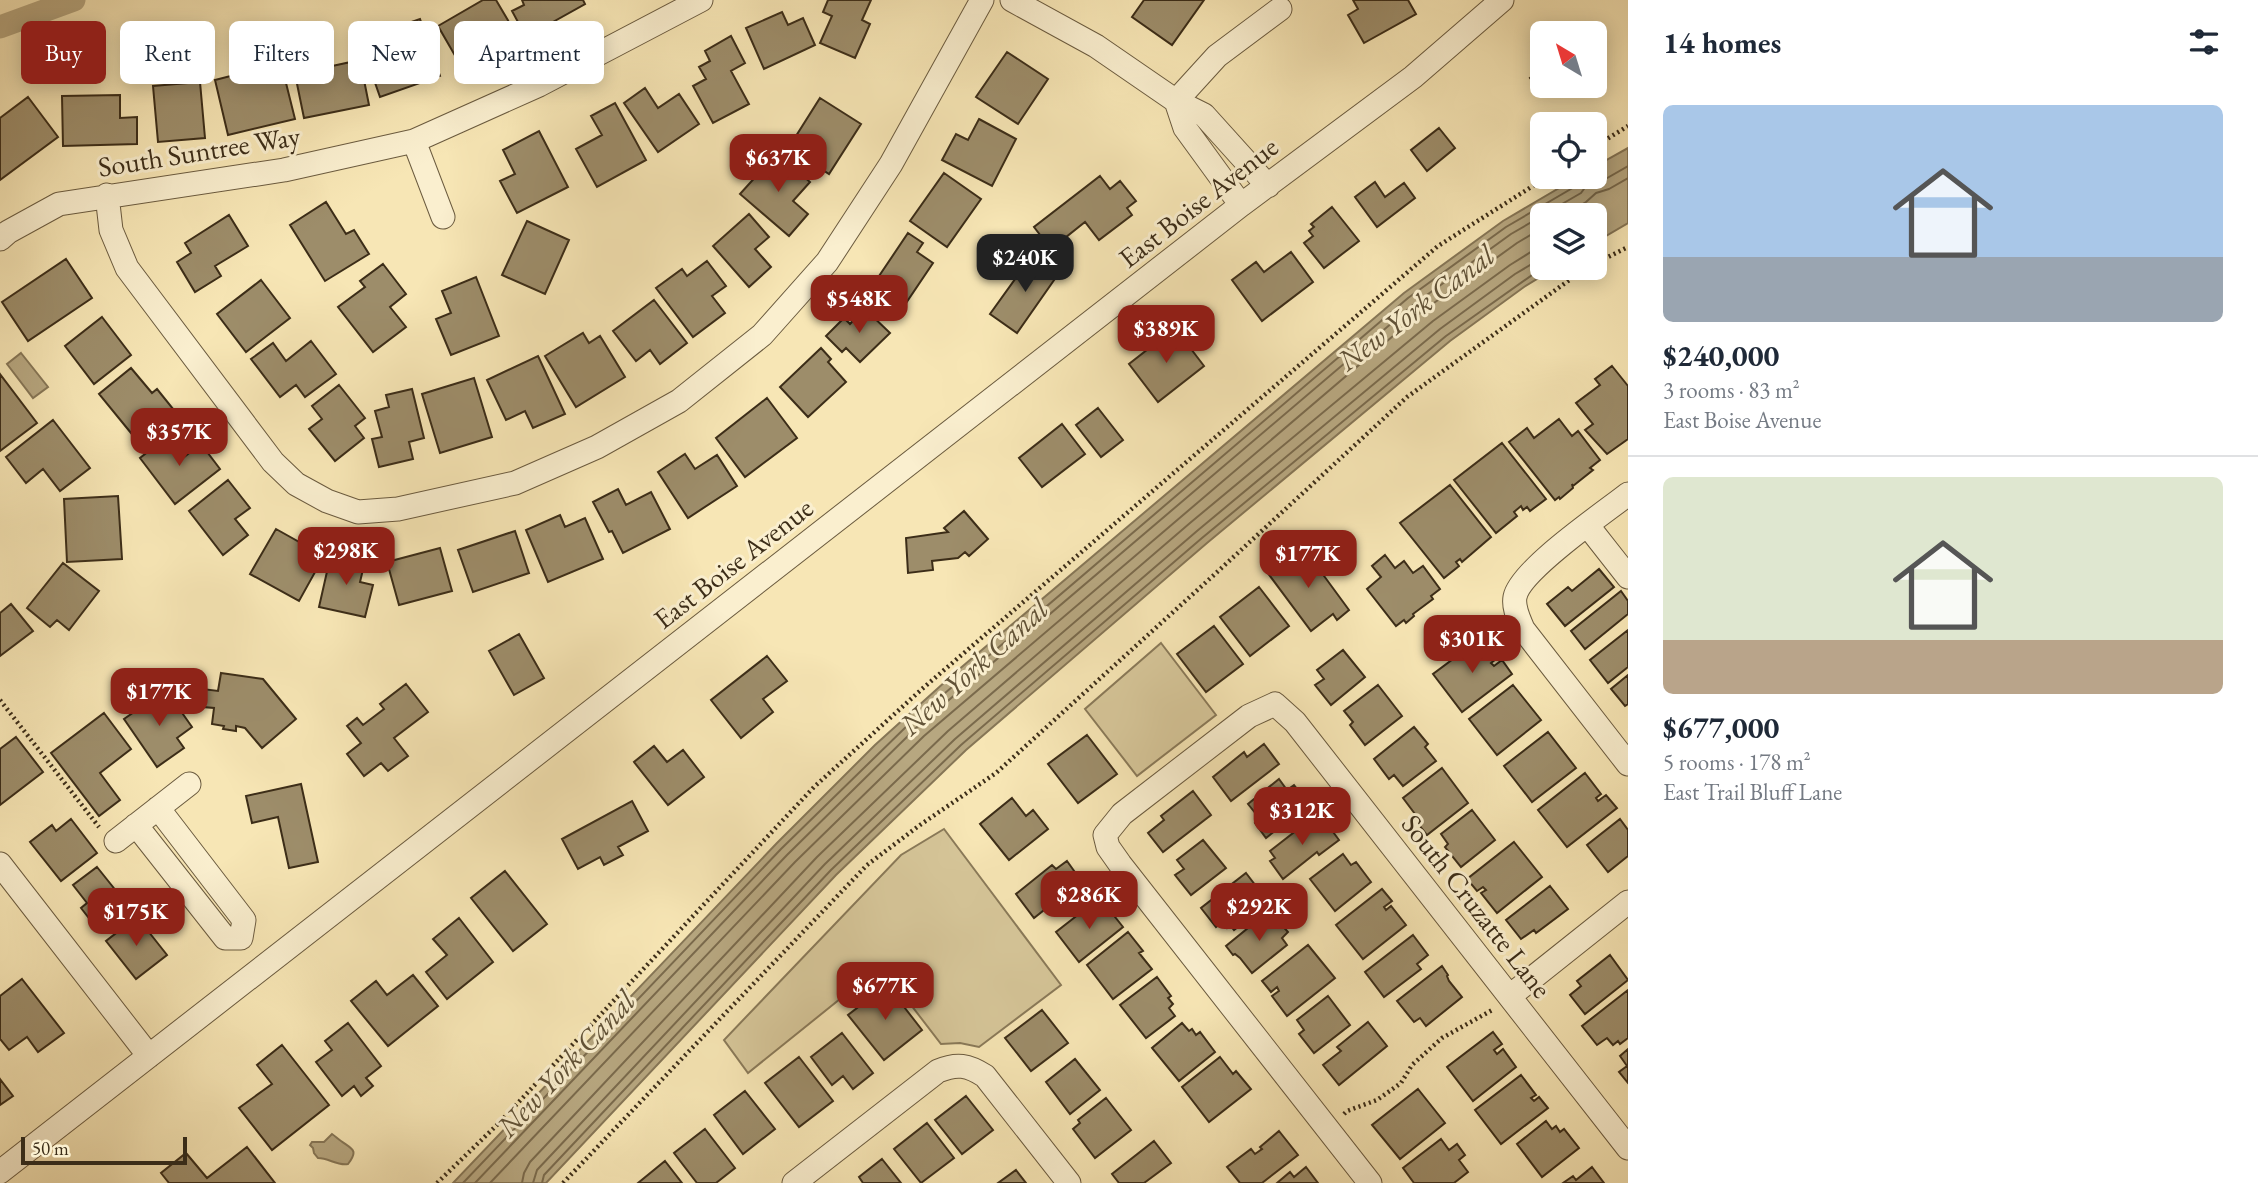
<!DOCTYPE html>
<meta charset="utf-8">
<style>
body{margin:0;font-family:"EB Garamond",serif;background:#f2f2f3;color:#1f2937;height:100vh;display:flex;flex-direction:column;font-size:26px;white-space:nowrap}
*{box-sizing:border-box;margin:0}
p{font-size:23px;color:#747a83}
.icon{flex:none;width:38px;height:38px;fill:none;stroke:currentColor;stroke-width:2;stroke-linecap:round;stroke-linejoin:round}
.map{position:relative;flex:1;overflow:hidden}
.details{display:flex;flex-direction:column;background:#fff;width:630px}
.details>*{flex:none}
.hud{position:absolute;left:21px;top:21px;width:665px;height:63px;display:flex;gap:14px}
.needle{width:46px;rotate:322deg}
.controls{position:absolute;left:1530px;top:21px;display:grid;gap:14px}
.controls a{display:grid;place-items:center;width:77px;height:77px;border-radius:10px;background:#fff;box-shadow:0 4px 18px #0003;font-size:35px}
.scale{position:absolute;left:21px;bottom:18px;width:166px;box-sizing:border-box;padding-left:7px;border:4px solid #3c2d18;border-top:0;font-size:19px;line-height:24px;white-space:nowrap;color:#3c2d18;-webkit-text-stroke:5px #faefcf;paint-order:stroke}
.price{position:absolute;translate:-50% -60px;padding:0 16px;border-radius:14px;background:#8f2418;color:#fff;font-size:23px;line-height:46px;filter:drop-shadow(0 2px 4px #0008)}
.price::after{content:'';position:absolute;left:50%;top:42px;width:21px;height:16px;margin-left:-10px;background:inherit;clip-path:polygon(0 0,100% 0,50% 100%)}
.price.current{background:#222;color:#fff}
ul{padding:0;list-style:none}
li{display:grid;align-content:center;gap:14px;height:371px;padding:0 35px}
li+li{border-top:2px solid #e0e1e3}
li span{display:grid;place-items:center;height:217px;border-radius:10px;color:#555}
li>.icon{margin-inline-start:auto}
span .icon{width:126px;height:126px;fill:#fffc;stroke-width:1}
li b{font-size:30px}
h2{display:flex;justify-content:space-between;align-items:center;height:84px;padding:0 35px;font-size:30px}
.tag{padding:0 24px;border-radius:10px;background:#fff;box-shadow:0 4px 18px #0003;font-size:24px;line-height:63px}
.tag.current{background:#8f2418;color:#fff}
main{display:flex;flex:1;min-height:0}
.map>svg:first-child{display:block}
.green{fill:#d7c79a;stroke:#8a7a59;stroke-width:2}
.water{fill:#b7a780;stroke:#867656;stroke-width:2}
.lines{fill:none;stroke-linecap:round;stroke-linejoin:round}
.shore{stroke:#7a6a4c;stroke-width:2}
.canal{stroke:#b7a780;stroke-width:23}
.building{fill:#9d8d6a;stroke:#3c2d18;stroke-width:2}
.minor-casing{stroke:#6b5b3f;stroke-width:25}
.path{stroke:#3c2d18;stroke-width:4.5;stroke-dasharray:2 3.5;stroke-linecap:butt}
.minor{stroke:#faefcf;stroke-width:23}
.labels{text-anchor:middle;stroke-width:6;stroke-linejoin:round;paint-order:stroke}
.street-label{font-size:28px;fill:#3c2d18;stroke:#faefcf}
.water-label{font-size:30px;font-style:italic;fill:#615237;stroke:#faefcf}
</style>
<main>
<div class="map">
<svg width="1628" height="1183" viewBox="0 0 1628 1183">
<rect width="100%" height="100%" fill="#f7e6b5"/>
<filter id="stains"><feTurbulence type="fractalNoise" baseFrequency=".00286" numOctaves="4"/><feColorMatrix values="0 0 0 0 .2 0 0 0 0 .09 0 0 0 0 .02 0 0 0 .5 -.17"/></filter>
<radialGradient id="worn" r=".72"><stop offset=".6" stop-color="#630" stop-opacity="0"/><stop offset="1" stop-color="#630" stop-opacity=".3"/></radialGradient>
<!-- green -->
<path class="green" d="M1161,643L1216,715L1137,776L1085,709Z
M944,829L1061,985L979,1047L960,1043L941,1044L881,966L748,1073L724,1040L901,855Z"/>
<!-- water -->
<path class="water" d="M1628,148V223L1594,243V215H1542V268H1555L1524,287L1450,341L1207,543L966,750L836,875L546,1183H453L776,844L875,745L957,671L1404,293L1503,221L1578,177H1594V167Z
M21,353L48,387L33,398L7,364Z
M332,1134C335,1136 338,1139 341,1141C352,1149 359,1150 348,1164C337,1166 329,1158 318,1158L314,1153L313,1148L310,1145L312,1142H324Z"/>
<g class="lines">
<!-- shore -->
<path class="shore" d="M1543,215L1581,193L1589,182L1602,181L1628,166
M1564,215L1586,202L1596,193L1609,189L1628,178
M463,1183L781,849L911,722L1408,298L1506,227L1576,186L1580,177
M475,1183L787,855L916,728L1413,305L1511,234L1542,216
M490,1183L795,862L924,736L1420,313L1517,243L1542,228
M522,1183L524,1173L530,1162L817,857L948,731L1190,523L1433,321L1510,265L1542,245
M533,1183L537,1170L825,864L955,739L1197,531L1440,329L1515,274L1542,258
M542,1183L544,1175L831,870L961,745L1202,538L1446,336L1542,268"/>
<!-- canal -->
<path class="canal" d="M0,27L74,0"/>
</g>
<!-- building -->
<path class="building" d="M483,0H496L516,34L461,66L438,26Z
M522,0H583L585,4L526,37L512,11L524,5Z
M828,0H871L862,20L870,24L855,58L820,43L832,16L823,12Z
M1144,0H1204L1172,45L1132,17Z
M1353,0H1408L1416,14L1364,43L1348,15L1358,9Z
M782,12L788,25L803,18L815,45L764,69L746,28Z
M420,19L440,76L380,97L372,74L385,69L373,35Z
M731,36L745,63L731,71L749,104L713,123L693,86L706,79L699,67L710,61L705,51Z
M1007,52L1048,79L1018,124L976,97Z
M360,60L369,105L304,118L295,74Z
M281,63L295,119L228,135L215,80Z
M1542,69V86H1551L1542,93L1530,78Z
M200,82L205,138L158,142L153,86Z
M645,88L658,108L679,94L699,124L658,152L624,103Z
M120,95V118L137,117V144L63,146L62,96Z
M28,97L58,137L0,180V118Z
M820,98L861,124L829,174L808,160L815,148L796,136Z
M615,103L646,160L597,187L576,149L602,135L591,116Z
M979,119L1016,139L992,186L942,160L956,134L968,140Z
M1439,128L1455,148L1427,171L1411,150Z
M539,131L568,187L517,213L500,181L515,174L503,150Z
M777,153L810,182L793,201L808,214L789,236L740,194Z
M944,173L981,199L947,247L910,221Z
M1100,176L1110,189L1120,181L1136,201L1127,208L1132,215L1099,240L1085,222L1051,249L1034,227Z
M1375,182L1385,197L1404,183L1415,198L1377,227L1355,197Z
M326,202L346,234L354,230L369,254L325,281L290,225Z
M1332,207L1359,241L1324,268L1304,243L1313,236L1309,231L1314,227L1311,224Z
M749,214L769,237L755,249L771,267L749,287L713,246Z
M229,215L248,246L215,266L221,276L195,292L177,262L191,253L185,243Z
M527,221L569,240L545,294L502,275Z
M908,233L923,243L917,252L933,263L904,306L873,285Z
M1291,252L1313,282L1262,321L1232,280L1256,262L1264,272Z
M1033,254L1059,273L1017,333L990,314Z
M66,259L92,298L28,341L2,302Z
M707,261L726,286L712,296L725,313L693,337L656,288L682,269L687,276Z
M383,264L406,294L390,307L406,327L373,352L338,307L365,287L360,281Z
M476,277L499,336L451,355L436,319L451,313L442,291Z
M261,280L290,318L246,352L217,314Z
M654,300L687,343L660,364L650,350L636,361L613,331Z
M865,309L890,333L860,362L846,348L842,352L826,336L844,318L850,324Z
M102,317L131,355L94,384L65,346Z
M1175,328L1204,366L1158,402L1129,364Z
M583,333L589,343L600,336L625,377L576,407L545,356Z
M311,341L336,374L305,397L296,385L280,397L251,359L273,343L286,361Z
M821,348L831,359L828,362L846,382L808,417L780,387Z
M538,356L565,414L533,428L525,411L506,420L487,380Z
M1612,366L1628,386V439L1607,454L1585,430L1593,424L1576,403L1600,385L1595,379Z
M131,368L152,393L157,389L178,415L157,431L148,420L131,433L99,394Z
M0,374L37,423L0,451Z
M474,378L492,437L440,453L422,394Z
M339,385L365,418L355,426L364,438L335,461L309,429L322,419L312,406Z
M412,389L424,438L409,442L413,459L379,467L372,439L382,437L375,411L389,407L386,395Z
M767,398L797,438L745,477L716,438Z
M1098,408L1123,440L1101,457L1076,425Z
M1559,419L1572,436L1578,431L1600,460L1590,468L1593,470L1573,486L1572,484L1573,488L1560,499L1559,497L1555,500L1509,442L1527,428L1534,438Z
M53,420L90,468L60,491L43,469L26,483L6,457Z
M1062,424L1085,454L1042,487L1019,458Z
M168,436L184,457L201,444L220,469L175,504L140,458Z
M1502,443L1546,499L1530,511L1527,507L1523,510L1521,506L1514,512L1517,516L1496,533L1454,480Z
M685,454L695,469L717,455L737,486L688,518L658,472Z
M228,480L250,508L235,519L248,535L223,555L189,511Z
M1450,485L1491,537L1462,562L1460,559L1456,562L1459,566L1444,578L1400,523Z
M618,489L626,505L651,492L670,529L623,553L612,531L609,532L593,502Z
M118,496L122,559L67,562L64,499Z
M964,511L988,539L969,556L965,552L958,558L932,561L933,570L908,573L906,538L948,532L944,528Z
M560,515L565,527L585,518L603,559L548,582L526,530Z
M276,529L324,556L299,601L250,574Z
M515,531L529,573L473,592L458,550Z
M440,548L452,591L399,605L387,562Z
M1305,550L1349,610L1337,620L1333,614L1311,631L1267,572L1284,560L1287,563Z
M331,554L365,561L360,582L373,585L365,617L319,607Z
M1385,555L1395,568L1404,561L1413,573L1423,566L1440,589L1431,596L1433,599L1413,614L1414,616L1406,623L1404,620L1396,626L1367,589L1381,577L1372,566Z
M63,563L99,591L69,630L57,620L50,627L27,608Z
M1599,569L1614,587L1565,626L1547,604L1568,587L1572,591Z
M1259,587L1289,626L1250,656L1220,617Z
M1621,591L1628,601V614L1585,649L1571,631Z
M11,604L33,631L0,656V613Z
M1214,626L1243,664L1206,692L1177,654Z
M1628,630V667L1608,683L1590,660Z
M519,634L544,678L514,695L489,651Z
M1480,639L1496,659L1491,663L1494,666L1502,660L1512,674L1462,712L1433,674Z
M1343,650L1365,677L1331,705L1315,685L1324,679L1317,670Z
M767,656L787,681L763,699L773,712L741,738L711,700Z
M221,673L263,679L296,719L262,748L245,728L236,726V731L223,729L224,726L212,724L214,708L203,707V703L201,702L203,689L218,691Z
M1628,675V704L1625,706L1611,689Z
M406,684L428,712L394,738L408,756L388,771L381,763L364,776L347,754L361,743L347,726L357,718L363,725L384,709L380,704Z
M1378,685L1402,716L1365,745L1350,725L1353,722L1344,711Z
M1513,685L1541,720L1497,755L1469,719Z
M166,690L192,727L177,738L184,748L157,767L124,719Z
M104,713L131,749L100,773L120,800L99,816L51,753Z
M1414,727L1428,744L1425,747L1436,761L1403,786L1394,775L1389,779L1374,759Z
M1548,732L1576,768L1532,802L1504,766Z
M1087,735L1117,774L1078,803L1048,764Z
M16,737L43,772L0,805V749Z
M1264,744L1279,764L1231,801L1213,777L1244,752L1247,757Z
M654,746L667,762L683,750L704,777L668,805L634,762Z
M1442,768L1468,803L1427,835L1412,816L1415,814L1403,798Z
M1585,773L1601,794L1596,798L1598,801L1606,795L1617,808L1567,847L1538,810Z
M1279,779L1287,790L1294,785L1309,804L1266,838L1255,823L1260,819L1248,804Z
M301,784L318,862L289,868L278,817L252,823L246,796Z
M1193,791L1211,815L1163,852L1148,833L1164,820L1161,816Z
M1012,798L1026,816L1033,810L1048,829L1009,860L980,824Z
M632,801L648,831L618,847L623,855L604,865L600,857L578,869L562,839Z
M1472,810L1495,840L1461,867L1445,847L1448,844L1441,834Z
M1322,817L1339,840L1319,855L1317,852L1283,879L1270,861L1275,858L1270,851L1306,823L1309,827Z
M71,819L97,853L61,881L30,842L52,825L56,831Z
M1620,819L1628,830V856L1608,872L1587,845Z
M1203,840L1226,868L1191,895L1175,875L1184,869L1177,860Z
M1514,842L1542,877L1497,913L1481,893L1486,890L1483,887L1477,891L1467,879Z
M1343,854L1351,865L1356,862L1371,882L1335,911L1310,879Z
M1067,861L1087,889L1069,903L1063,895L1034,918L1016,894L1052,865L1056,869Z
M97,867L129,907L99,931L81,908L87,903L73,885Z
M505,871L547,924L513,951L471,898Z
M1246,873L1259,890L1250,897L1260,909L1234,930L1230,925L1227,928L1222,922L1216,927L1201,908Z
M1550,886L1568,909L1536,933L1534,930L1521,939L1506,920Z
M1382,889L1392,901L1384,907L1386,910L1391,906L1406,925L1363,959L1336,925Z
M1093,903L1101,912L1107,907L1123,927L1079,962L1056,932Z
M1264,915L1273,927L1279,922L1288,932L1282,938L1287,945L1252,973L1240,958L1235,954L1233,955L1226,946Z
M137,917L167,955L136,979L106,941Z
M459,918L493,962L447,999L426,972L447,955L433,939Z
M1128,932L1143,951L1139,953L1152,969L1113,999L1087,965Z
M1413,935L1428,955L1417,964L1421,969L1384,997L1365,972Z
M1308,945L1335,978L1287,1016L1272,996L1279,991L1277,987L1271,992L1262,981Z
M1610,955L1628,980L1585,1014L1570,995L1581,986L1577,981Z
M1442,966L1448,975L1447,976L1449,981L1462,997L1426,1026L1420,1018L1414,1022L1397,1001Z
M413,975L438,1006L388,1046L351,1001L376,981L387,995Z
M1157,977L1171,996L1168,998L1173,1004L1169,1008L1175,1016L1146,1038L1120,1005Z
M22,979L64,1033L38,1052L27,1037L9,1050L0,1039V996Z
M887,985L922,1030L884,1060L848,1015Z
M1628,990V1038L1620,1044L1618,1041L1613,1045L1607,1038L1597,1045L1582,1026Z
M1328,996L1350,1025L1314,1053L1299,1034L1304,1030L1297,1020Z
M1042,1010L1068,1043L1031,1071L1005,1038Z
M1368,1022L1387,1046L1339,1085L1323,1065L1341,1051L1337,1047Z
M348,1023L381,1066L366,1078L373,1086L361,1096L354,1086L342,1096L316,1062L332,1050L325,1041Z
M1182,1023L1189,1031L1192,1029L1196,1035L1200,1032L1215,1052L1179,1081L1152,1048Z
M1493,1032L1502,1044L1494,1050L1497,1054L1503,1049L1516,1067L1473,1101L1447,1067Z
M842,1033L873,1073L853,1089L843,1076L832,1085L811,1057Z
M282,1045L329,1105L272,1150L239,1108L272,1084L257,1065Z
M1628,1049V1083L1619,1072L1627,1066L1620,1056Z
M799,1057L833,1101L799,1127L765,1083Z
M1220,1057L1233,1074L1236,1071L1251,1089L1209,1122L1182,1087Z
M1075,1059L1100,1090L1070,1114L1046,1082Z
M1521,1075L1536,1095L1531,1098L1534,1101L1539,1097L1548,1108L1501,1144L1475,1110Z
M0,1079L13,1096L0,1105Z
M1418,1089L1445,1123L1400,1159L1372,1125Z
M745,1091L775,1129L743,1154L714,1115Z
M966,1096L993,1130L962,1154L935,1120Z
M1106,1098L1131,1130L1095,1158L1073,1129L1080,1123L1078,1120Z
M1546,1121L1552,1129L1556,1126L1560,1132L1564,1129L1579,1148L1542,1177L1517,1144Z
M927,1123L954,1158L921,1183L894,1149Z
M705,1129L735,1168L716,1183H697L674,1153Z
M1279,1131L1298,1155L1262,1183H1240L1227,1167L1251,1149L1255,1154L1262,1149L1260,1147Z
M1441,1139L1449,1150L1457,1144L1465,1155L1459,1160L1468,1172L1454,1183H1414L1403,1168Z
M1154,1141L1171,1163L1144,1183H1119L1112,1174Z
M247,1147L275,1183H169L161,1173L186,1153L207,1178Z
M882,1159L901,1183H863L859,1177Z
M665,1161L682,1183H638Z
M1306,1167L1318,1183H1277L1290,1172L1294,1177Z
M1592,1167L1604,1183H1563L1573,1176L1576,1180Z
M1016,1170L1026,1183H998Z"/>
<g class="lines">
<defs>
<path id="minor" d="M1012,0L1096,46L1176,101L1217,56L1280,9
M414,141L443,217
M107,195L111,230L127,268L273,462L296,484L327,501L358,512L398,509L515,483L597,447L679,401L762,335L827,262L891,164L982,0
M1241,205L1185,128L1176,101L1204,115L1268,186
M0,239L8,232L59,204L284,170L414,141L539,85L701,0
M1628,494C1604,513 1520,570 1515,597C1513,608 1519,619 1523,629L1628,764
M1588,526L1628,577
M136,825L225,938H241L244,920L158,808
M116,841L189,784
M0,864L149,1056
M1510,996L1628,902
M0,1172L1241,205L1413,77L1502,0
M794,1183L938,1071C957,1063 968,1065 985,1076L1069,1183
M1370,1183L1120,864L1108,847L1105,835L1122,814L1249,716L1275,704L1295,722L1628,1148"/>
</defs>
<!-- minor casing -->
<use href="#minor" class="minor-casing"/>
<!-- path -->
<path class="path" d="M1594,147L1628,126
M1594,264L1628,247
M0,700L99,827
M1344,1114L1347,1111L1377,1100L1401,1083L1412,1065L1442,1038L1494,1009
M437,1183L499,1123L814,787L922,689L1438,246L1547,177
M563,1183L867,865L920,825L996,773L1215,574L1407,397L1586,268"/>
<!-- minor -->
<use href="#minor" class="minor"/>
</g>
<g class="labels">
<!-- street labels -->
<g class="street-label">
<text transform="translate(199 151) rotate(-9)" y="10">South Suntree Way</text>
<text transform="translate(1198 202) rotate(-38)" y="10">East Boise Avenue</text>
<text transform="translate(733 563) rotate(-38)" y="10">East Boise Avenue</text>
<text transform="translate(1477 906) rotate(52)" y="10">South Cruzatte Lane</text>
</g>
<!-- water labels -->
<g class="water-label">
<text transform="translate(1416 308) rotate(-37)" y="10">New York Canal</text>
<text transform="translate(974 667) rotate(-42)" y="10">New York Canal</text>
<text transform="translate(566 1064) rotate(-47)" y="10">New York Canal</text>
</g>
</g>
<rect width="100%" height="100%" filter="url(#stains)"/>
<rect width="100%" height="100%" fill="url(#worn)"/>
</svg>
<div class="controls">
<a><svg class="needle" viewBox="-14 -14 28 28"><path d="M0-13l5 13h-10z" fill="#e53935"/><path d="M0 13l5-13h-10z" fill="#747a83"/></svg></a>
<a><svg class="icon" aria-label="locate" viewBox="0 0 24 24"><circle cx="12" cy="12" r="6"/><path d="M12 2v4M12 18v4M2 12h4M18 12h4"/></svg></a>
<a><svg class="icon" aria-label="layers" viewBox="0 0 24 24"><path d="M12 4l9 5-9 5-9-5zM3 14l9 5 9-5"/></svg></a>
</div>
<div class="scale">50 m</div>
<b class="price" style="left:778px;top:194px">$637K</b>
<b class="price current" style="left:1025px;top:294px">$240K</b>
<b class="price" style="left:859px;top:335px">$548K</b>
<b class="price" style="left:1166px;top:365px">$389K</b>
<b class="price" style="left:179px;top:468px">$357K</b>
<b class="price" style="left:346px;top:587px">$298K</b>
<b class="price" style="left:1308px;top:590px">$177K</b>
<b class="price" style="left:1472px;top:675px">$301K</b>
<b class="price" style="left:159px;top:728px">$177K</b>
<b class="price" style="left:1302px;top:847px">$312K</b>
<b class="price" style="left:1089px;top:931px">$286K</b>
<b class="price" style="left:1259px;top:943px">$292K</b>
<b class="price" style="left:136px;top:948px">$175K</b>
<b class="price" style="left:885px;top:1022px">$677K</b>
<div class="hud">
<a class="tag current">Buy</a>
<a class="tag">Rent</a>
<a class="tag">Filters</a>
<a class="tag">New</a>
<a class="tag">Apartment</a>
</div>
</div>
<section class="details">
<h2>14 homes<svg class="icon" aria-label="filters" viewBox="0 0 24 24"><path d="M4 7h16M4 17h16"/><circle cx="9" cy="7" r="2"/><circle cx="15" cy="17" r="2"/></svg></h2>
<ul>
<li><span style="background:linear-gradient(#a9c7e8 70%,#9aa5b1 0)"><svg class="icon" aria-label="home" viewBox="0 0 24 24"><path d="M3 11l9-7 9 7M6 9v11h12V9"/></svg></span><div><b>$240,000</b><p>3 rooms · 83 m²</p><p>East Boise Avenue</p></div></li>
<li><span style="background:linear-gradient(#dfe7d0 75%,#b9a48a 0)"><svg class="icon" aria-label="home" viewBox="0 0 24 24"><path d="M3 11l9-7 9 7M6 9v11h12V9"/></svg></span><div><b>$677,000</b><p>5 rooms · 178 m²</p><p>East Trail Bluff Lane</p></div></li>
</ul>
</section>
</main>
